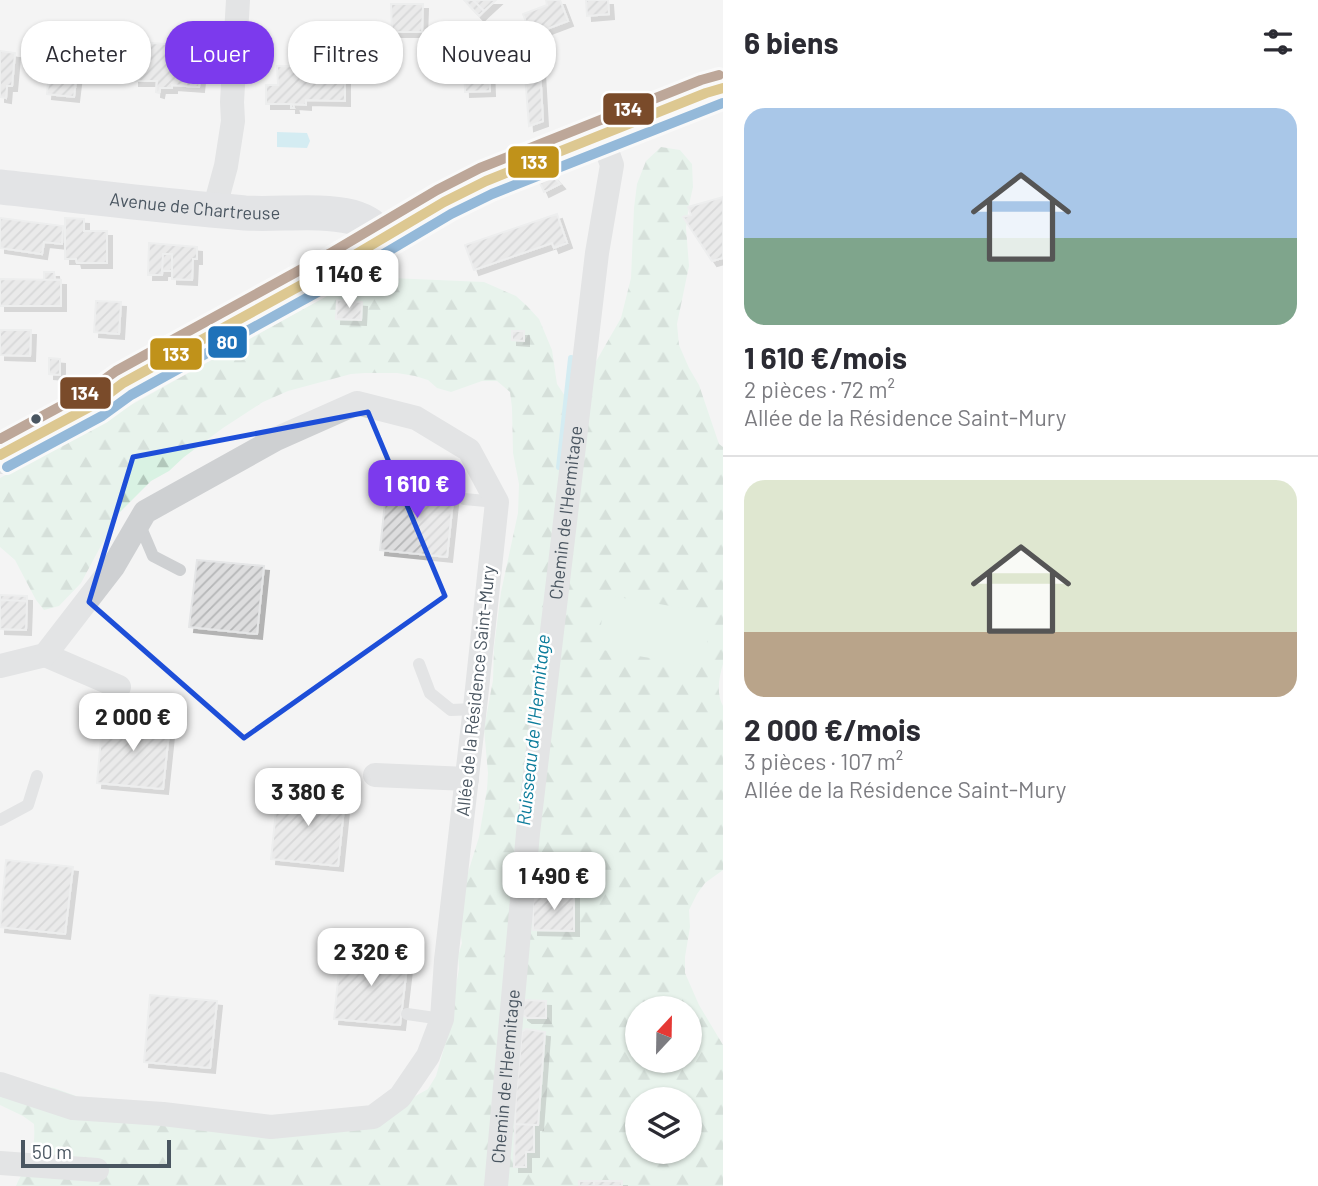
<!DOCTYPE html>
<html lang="fr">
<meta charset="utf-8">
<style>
body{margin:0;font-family:Barlow,sans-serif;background:#f7f7f7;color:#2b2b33;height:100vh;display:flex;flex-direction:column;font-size:26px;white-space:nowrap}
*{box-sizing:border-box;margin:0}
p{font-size:23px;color:#7c7c81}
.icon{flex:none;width:38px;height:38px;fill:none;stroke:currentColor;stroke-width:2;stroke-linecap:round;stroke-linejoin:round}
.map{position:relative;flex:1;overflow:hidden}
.details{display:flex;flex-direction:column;background:#fff;width:595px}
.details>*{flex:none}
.top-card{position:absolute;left:21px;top:21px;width:597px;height:63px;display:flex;gap:14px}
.needle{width:46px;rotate:22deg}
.buttons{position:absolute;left:625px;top:996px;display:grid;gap:14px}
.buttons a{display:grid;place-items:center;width:77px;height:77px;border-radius:50%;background:#fff;box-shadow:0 2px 5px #0004;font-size:35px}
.scale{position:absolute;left:21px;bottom:18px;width:150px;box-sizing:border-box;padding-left:7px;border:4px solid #4a5661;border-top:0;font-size:19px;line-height:24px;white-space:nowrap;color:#4a5661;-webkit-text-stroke:5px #fff;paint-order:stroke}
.price{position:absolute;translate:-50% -60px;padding:0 16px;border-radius:14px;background:#fff;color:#222;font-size:23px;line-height:46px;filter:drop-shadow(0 2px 4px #0008)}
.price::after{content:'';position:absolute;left:50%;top:42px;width:21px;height:16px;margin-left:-10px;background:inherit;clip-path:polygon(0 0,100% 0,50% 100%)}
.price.active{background:#7c3aed;color:#fff}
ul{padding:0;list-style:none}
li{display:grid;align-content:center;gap:14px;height:371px;padding:0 21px}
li+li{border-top:2px solid #e1e1e2}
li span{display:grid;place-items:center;height:217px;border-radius:21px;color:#555}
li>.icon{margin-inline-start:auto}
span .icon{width:126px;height:126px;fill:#fffc;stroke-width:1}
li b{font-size:30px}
h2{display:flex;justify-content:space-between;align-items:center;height:84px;padding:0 21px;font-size:30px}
.tag{padding:0 24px;border-radius:28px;background:#fff;box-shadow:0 2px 5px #0004;font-size:24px;line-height:63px}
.tag.active{background:#7c3aed;color:#fff}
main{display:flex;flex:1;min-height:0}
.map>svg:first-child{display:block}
.forest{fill:url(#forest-firs);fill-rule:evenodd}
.pitch{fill:#d9f2e3}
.water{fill:#aee2f0}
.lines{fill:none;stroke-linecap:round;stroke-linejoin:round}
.stream{stroke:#aee2f0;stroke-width:6}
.building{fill:url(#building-hatch);stroke:#e5e6e7;stroke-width:2;filter:url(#shadow)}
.lane{stroke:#ced0d2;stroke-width:12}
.street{stroke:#ced0d2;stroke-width:24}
.secondary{stroke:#ced0d4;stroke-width:35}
.primary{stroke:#caced1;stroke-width:38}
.bus-1-casing{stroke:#fff;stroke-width:16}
.bus-2-casing{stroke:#fff;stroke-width:16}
.bus-3-casing{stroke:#fff;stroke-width:16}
.bus-1{stroke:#c0921a;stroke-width:10}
.bus-2{stroke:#1f72b9;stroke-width:10}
.bus-3{stroke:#7a4b2a;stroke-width:10}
.marked{fill:none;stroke:#1d4ed8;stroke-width:5;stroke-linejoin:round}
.bus-dot{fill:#4a5661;stroke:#fff;stroke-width:2.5}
.labels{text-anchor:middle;stroke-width:5;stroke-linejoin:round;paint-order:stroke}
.street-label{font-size:18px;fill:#4a5661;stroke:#fff}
.water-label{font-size:19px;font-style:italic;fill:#0c7c9b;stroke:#fff}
.line-badge{stroke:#fff;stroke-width:2.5}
.badge-label{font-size:19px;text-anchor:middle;font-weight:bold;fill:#fff}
</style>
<main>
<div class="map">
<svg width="723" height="1186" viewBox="0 0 723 1186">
<defs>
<pattern id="forest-firs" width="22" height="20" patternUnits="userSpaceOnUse" patternTransform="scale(1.75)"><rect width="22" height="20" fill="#d9f2e3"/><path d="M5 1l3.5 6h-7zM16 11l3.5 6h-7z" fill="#b2c7bb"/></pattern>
<pattern id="building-hatch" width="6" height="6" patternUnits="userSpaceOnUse" patternTransform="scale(1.75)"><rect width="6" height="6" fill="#ddddde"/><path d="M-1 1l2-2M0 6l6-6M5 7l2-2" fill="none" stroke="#b5b6b7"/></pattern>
<filter id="shadow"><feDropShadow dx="5" dy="5" stdDeviation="0" flood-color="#0004"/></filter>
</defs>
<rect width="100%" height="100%" fill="#f4f4f4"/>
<!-- forest -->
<path class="forest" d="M661,147L680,150L692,164L693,187L689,205L686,228L689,266L677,324L679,345L689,368L699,385L719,444L723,447V664C719,678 716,693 723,706V870L705,883L697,894L689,910L690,927L685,957V973L699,1005L723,1045V1186H16C28,1161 36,1154 34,1124L23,1116L0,1105V1080L54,1088L79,1097L165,1121L394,1108L428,1089L436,1076L444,1048L459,969L458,956L462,943L460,931L462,892L479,837L487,789L488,773L484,729L493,680L494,647L501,592L518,513L519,484L513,453L512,408L510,392L497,381H482L451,392L437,388L428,380L415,376L397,373H365L351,374L288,391L263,402L223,428L184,457L169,471L151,481L118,514L81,583L59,606L44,610L36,600L15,560L0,547V478L341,288L378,278H391L484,282L516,296L527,306L539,319L552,350L557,384L565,396L579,391L621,318L631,278L634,208L637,184L646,161ZM637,1008H690V1060H637ZM637,1099H690V1152H637Z"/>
<!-- pitch -->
<path class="pitch" d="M606,595L712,613L703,667L597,649Z"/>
<!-- water -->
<path class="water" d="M277,132L307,133L310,141L307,148L277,147Z"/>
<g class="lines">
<!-- stream -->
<path class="stream" d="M559,467L571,358"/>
</g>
<!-- building -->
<path class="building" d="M464,0H473L484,11L479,16Z
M473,0H496L484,11Z
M546,0H560L568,21L531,35L523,14L547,5Z
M586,0H608L609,14L587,16Z
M391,4H423L422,32H392Z
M137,42L194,46L193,59H187L186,68L201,69L199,87L172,85V88H160L159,93L156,92L157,81H134V59H136Z
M0,51L15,53L12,86H7L6,98L0,97Z
M50,61L78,64L74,97L47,94Z
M489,63L490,91L465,92L464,64Z
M277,66L334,67V79H345V101L306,100V105L293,104L294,108H291V104H266V85H278Z
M540,69L543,121L529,126L525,75L529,74V70Z
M553,176L560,184L544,192L540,183Z
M723,197V258L712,261L683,217L691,215L688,207Z
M557,214L567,243L554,248L552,243L474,270L465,245Z
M0,218L63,226L62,244L44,242L42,254L0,248Z
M65,218L84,219V231H107V263H77L76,259H65Z
M149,243L197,247V259H193L192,280L172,279V254H163L162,275H148Z
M163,254H172V271H162Z
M44,272H54L55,280H44Z
M0,279L61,280V306H0Z
M337,300L362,302L361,320L336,319Z
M96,301L121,302L119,334L94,332Z
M0,330H31L30,356L0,355Z
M512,331H524V341L512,340Z
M49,358L60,359V375L49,374Z
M387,483L454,491L447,557L380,550Z
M197,560L264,566L257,634L189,627Z
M0,595L27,596V601L0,600Z
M0,600L27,601L26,630L0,629Z
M103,716L170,723L163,789L97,783Z
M278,791L345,798L338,866L271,859Z
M6,860L73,867L65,934L0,927Z
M533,892L574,893V931L533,930Z
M341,951L408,958L400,1025L334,1019Z
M150,995L217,1001L210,1068L144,1062Z
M524,1000L546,1001V1018H527L523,1015Z
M526,1029L545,1032L538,1125L515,1124L516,1095L522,1032Z
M515,1124L534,1125V1152H526V1167H514Z
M579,1181H594V1186H579Z
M594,1181H622V1186H594Z"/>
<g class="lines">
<!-- lane -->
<path class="lane" d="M464,499L497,502
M139,523L153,556L180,570
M419,664L430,693L451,710L475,709
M0,820L28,805L37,776
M407,1014L442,1019"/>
<!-- street -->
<g class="street">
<path d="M214,210L226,166L233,121L232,102L238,0"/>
<path d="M45,655L119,687"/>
<path d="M0,666L45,655L113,567L145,512L276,439L357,403L416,418L469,450L497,502L476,698L446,960L442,1019L428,1056L400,1097L373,1117L271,1127L163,1114L73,1108L0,1084"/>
<path d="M375,775L467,779"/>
<path d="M0,1163L97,1170"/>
<path id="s1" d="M496,1186L528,833L597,253L612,165L601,134"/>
</g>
<!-- secondary -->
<path class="secondary" id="s2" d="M0,187C82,196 163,206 245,213C280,215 319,209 352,217C366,221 374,227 382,238"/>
<!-- primary -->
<path class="primary" d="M0,455L95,404L123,383L336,266L444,202L486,181L706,93L723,88"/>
<defs>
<path id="bus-1" d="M0,455L95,404L123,383L336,266L444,202L486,181L706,93L723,88"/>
<path id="bus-2" d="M7,467L102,416L131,395L343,278L451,214L492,194L723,103"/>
<path id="bus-3" d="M0,439L87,392L116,371L329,254L437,190L480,168L701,80L719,75"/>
</defs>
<!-- bus-1 casing -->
<use href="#bus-1" class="bus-1-casing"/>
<!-- bus-2 casing -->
<use href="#bus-2" class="bus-2-casing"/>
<!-- bus-3 casing -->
<use href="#bus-3" class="bus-3-casing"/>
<!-- bus-1 -->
<use href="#bus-1" class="bus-1"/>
<!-- bus-2 -->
<use href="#bus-2" class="bus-2"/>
<!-- bus-3 -->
<use href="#bus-3" class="bus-3"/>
</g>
<!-- marked area -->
<path d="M0 0H723V1186H0ZM368,412L445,596L244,738L89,602L133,457Z" fill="#f4f4f4" fill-opacity=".55" fill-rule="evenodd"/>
<path class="marked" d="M368,412L445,596L244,738L89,602L133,457Z"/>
<!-- markers -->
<circle class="bus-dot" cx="36" cy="419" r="6"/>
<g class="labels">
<!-- street labels -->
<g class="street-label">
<text dy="6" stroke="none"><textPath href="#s2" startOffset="196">Avenue de Chartreuse</textPath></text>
<text dy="6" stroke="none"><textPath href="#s1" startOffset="677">Chemin de l'Hermitage</textPath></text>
<text transform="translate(476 691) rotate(-84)" y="6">Allée de la Résidence Saint-Mury</text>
<text dy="6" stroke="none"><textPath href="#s1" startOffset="110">Chemin de l'Hermitage</textPath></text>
</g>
<!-- water labels -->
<g class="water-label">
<text transform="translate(533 730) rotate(-84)" y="7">Ruisseau de l'Hermitage</text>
</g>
</g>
<g class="line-badge">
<rect x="602" y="92" width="53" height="34" rx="7" fill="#7a4b2a"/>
<rect x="507" y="145" width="53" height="34" rx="7" fill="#c0921a"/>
<rect x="207" y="325" width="41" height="34" rx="7" fill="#1f72b9"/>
<rect x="149" y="337" width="54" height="34" rx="7" fill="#c0921a"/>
<rect x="59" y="376" width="53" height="34" rx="7" fill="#7a4b2a"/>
</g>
<g class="badge-label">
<text x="628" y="116">134</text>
<text x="534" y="169">133</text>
<text x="227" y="349">80</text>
<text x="176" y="361">133</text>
<text x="85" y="400">134</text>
</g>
</svg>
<div class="buttons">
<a><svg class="needle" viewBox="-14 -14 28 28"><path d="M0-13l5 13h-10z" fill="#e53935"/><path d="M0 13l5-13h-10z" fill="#7c7c81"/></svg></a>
<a><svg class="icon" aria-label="layers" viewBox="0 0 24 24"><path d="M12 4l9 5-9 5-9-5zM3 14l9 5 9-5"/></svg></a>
</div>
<div class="scale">50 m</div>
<b class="price" style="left:349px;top:310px">1 140 €</b>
<b class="price active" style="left:417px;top:520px">1 610 €</b>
<b class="price" style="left:133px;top:753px">2 000 €</b>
<b class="price" style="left:308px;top:828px">3 380 €</b>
<b class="price" style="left:554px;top:912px">1 490 €</b>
<b class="price" style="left:371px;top:988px">2 320 €</b>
<div class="top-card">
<a class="tag">Acheter</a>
<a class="tag active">Louer</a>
<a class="tag">Filtres</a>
<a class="tag">Nouveau</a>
</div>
</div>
<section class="details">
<h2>6 biens<svg class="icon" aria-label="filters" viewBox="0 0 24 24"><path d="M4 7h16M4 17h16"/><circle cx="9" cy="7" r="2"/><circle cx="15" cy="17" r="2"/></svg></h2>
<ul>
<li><span style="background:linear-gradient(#a9c7e8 60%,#7fa58c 0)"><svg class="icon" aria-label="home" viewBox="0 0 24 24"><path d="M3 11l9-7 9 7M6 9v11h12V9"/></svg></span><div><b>1 610 €/mois</b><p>2 pièces · 72 m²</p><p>Allée de la Résidence Saint-Mury</p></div></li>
<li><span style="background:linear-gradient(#dfe7d0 70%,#b9a48a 0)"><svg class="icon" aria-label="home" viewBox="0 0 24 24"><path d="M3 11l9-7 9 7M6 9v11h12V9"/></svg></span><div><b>2 000 €/mois</b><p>3 pièces · 107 m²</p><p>Allée de la Résidence Saint-Mury</p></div></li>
</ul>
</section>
</main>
